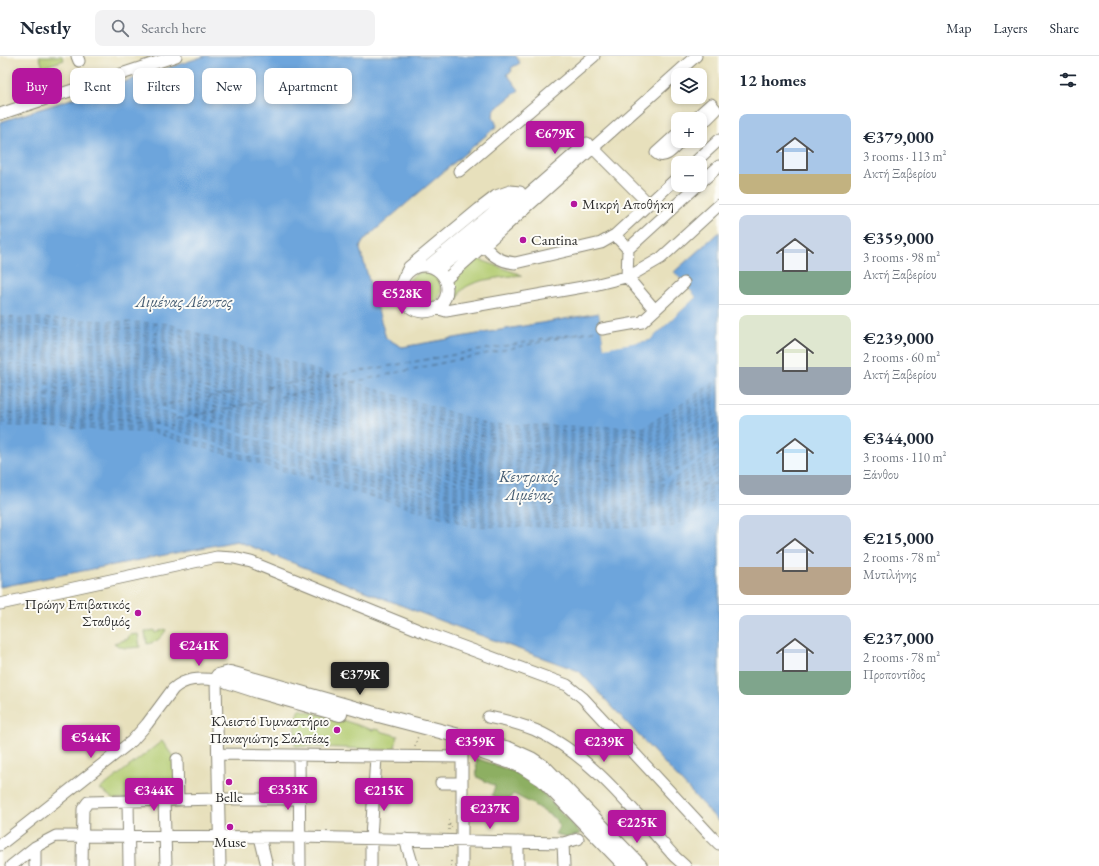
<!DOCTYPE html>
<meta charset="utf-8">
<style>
body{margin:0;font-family:"EB Garamond",serif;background:#f2f2f3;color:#1f2937;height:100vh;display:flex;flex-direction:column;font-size:15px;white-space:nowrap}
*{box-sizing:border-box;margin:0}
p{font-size:13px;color:#747a83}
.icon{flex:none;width:22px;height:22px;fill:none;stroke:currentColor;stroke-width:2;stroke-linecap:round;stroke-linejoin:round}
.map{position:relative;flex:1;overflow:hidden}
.drawer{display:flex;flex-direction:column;background:#fff;width:380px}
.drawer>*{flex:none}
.banner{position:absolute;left:12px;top:12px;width:380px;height:36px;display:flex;gap:8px}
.fabs{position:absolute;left:671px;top:12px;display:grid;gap:8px}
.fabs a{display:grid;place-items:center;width:36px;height:36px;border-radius:8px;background:#fff;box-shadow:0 2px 6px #0003;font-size:20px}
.price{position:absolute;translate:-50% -34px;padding:0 9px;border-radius:4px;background:#b5179e;color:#fff;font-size:13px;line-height:26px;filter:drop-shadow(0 1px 2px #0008)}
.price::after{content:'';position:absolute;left:50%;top:24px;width:12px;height:9px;margin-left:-6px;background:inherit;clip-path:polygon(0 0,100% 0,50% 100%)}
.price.selected{background:#222;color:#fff}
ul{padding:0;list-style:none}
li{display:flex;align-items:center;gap:12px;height:100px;padding:0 20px}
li+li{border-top:1px solid #e0e1e3}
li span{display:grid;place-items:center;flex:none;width:112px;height:80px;border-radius:8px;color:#555}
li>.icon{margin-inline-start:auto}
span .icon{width:48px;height:48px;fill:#fffc;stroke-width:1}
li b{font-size:17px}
h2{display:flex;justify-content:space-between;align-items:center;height:48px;padding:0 20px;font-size:17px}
.pill{padding:0 14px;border-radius:8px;background:#fff;box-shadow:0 2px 6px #0003;font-size:14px;line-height:36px}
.pill.selected{background:#b5179e;color:#fff}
header{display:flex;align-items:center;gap:24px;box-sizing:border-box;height:56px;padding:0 20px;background:#fff;border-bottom:1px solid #e0e1e3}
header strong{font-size:19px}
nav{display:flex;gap:22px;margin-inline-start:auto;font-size:14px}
.search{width:280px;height:36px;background:#f2f2f3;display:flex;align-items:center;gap:10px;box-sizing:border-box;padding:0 14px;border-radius:8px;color:#747a83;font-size:15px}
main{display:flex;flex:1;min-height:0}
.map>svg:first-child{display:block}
.green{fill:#b2cb70;stroke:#6e7b4e}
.forest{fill:#8daf62;stroke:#5c6d46}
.water{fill:#6da5dc;stroke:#4c6884}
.pier{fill:#e7e0bc}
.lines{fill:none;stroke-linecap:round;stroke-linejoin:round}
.ferry{stroke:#455c72;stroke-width:1;stroke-dasharray:5 4;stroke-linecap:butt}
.minor-casing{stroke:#898674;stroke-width:13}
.major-casing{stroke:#898674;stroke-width:16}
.path{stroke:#898674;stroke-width:1.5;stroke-dasharray:1 3;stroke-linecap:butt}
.minor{stroke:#fff;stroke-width:11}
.major{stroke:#fff;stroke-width:14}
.poi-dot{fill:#b5179e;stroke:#fdfcf7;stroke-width:1.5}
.labels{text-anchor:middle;stroke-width:4;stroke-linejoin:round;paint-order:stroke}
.poi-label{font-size:15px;fill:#2b2b2b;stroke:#fdfcf7;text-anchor:start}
.water-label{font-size:16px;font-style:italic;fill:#455c72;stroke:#fdfcf7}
</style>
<header>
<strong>Nestly</strong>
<div class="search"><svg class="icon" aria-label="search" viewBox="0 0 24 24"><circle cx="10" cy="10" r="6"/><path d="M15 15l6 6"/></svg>Search here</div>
<nav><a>Map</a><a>Layers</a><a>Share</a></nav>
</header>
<main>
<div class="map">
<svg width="719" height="810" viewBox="0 0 719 810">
<rect width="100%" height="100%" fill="#fdfcf7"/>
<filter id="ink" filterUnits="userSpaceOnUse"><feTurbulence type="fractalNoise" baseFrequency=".025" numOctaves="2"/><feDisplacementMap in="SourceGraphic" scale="8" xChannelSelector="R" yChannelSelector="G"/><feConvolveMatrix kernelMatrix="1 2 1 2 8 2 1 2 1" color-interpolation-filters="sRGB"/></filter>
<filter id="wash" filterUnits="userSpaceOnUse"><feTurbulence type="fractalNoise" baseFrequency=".012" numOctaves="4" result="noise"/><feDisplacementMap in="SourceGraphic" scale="16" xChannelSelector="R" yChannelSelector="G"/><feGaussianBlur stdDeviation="0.9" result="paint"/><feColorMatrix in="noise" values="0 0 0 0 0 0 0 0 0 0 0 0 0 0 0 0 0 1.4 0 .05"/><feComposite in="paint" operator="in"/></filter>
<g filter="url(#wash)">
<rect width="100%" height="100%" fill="#e7e0bc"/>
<!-- green -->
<path class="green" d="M39,0H62L64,4L43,11Z
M478,203L522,219C508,221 460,223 459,241L451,243L453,233L452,223Z
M407 233a17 17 0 1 1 34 0a17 17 0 1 1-34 0Z
M165,573L166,574C161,582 157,586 147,588L145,576L154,574L155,577Z
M138,578L140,591C130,592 122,594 114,587L128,583L129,579Z
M299,653L342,665V664L373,674L374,673L380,674V675L398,680L394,694L295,690V664Z
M162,685L174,702L176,741L113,743L100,733Z"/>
<!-- forest -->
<path class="forest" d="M476,702L528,721L581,778L568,781L555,778L559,771L557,764L531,747L513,738L506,748L492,739L495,730L477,721Z"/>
<!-- water -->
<path class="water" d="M205,0H516L520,7L511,12L512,15L507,18L519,34L494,54L493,60L497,70L365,183L361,189L360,193L386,282L402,291L599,257L604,291L650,284L696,241L674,216L719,176V766L579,615L441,565L237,485L0,531V66Z"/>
<!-- pier -->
<path class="pier" d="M674,216L696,241L650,284L604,292L599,257L601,256L606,289L649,282L694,241L673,217Z"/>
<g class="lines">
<!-- ferry -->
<path class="ferry" d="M0,261L167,268L489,369L644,372L719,324
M0,264L167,271L488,372L645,375L719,327
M0,267L166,274L488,375L646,378L719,331
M0,271L166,277L487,378L647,381L719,335
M0,274L165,280L487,381L648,384L719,338
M0,277L164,283L486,384L648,387L719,342
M0,280L164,286L486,388L649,390L719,345
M0,283L163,290L486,391L650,393L719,349
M0,286L163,293L485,394L651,396L719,353
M0,289L162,296L485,397L652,399L719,356
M0,292L162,299L484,400L653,402L719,360
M0,295L161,302L484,403L654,405L719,363
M0,298L161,305L483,406L655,408L719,367
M0,301L160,308L483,409L655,411L719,370
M0,304L160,311L482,412L656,414L719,374
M0,308L159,314L482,415L657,417L719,378
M0,311L159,317L481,418L658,420L719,381
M0,314L158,320L481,421L659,423L719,385
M0,317L158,323L480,424L660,425L719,388
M0,320L157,326L480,427L664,428
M326,321L585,276
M0,323L157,329L479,430L662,431L719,394
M306,324L317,322
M0,326L156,332L479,434H662L719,398
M286,328L297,326
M0,330L156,335L478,437H663L719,401
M334,330L597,274
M267,331L277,329
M0,333L155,338L478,440H664L719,405
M247,334L258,333
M0,336L155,341L478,443H665L719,408
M227,338L238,336
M0,339L154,344L477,446H666L719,412
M208,341L224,338
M280,341L314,334
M0,342L154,347L477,449H667L719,416
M0,345L153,351L165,349
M188,345L199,343
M0,348L153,354L476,452H668L719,419
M168,348L185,345
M0,352L4,351L152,357L476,455H668L719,423
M225,353L265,344
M0,355L4,354L152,360L475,458H669L719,426
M0,358L5,357L151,363L475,461H670L719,430
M0,361L5,360L151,366L474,464H671L719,433
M176,363L216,355
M0,364L5,363L150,369L161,367
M0,367L5,366L149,372L474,467H672L719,437
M0,371L6,369L149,375L473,470H673L719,441
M674,428H692
M702,428H719"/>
</g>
</g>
<g filter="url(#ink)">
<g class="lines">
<defs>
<path id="minor" d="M77,0L79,5
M711,48L716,54L707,63L701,57Z
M0,58L176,0
M678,77L656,97C665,105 675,91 681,85
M593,92L649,148
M694,107L719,84
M459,115L594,0
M700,127L719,110
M615,179L628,193L698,129
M480,185C491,198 497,205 515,207L601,187L615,179L678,121
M628,193L627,221L655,254
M428,210L510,142L520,136
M401 233a23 23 0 1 1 46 0a23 23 0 1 1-46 0Z
M438,214L478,182L587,87
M403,223L409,211L479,153L496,140L510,135L520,136
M445,224L696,0
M436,252L446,255L594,229L630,220L661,202L719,149
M602,273L642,266L684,227
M0,548L217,501L234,502L251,506L426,577L567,629L583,642L712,781L719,788
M488,661C504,664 520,668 535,674C592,699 634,756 675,801L685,810
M218,698L462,701
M299,700L300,810
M177,703L178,744
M441,727H462
M164,744L166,810
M128,745L129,810
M260,781L267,810
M405,783L413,810
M518,786V810
M563,787L564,810
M0,789L132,685L147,668L173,633C185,622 200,622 216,624L220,810
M11,810L35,791L56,780L300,781L563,787L578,783
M35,810V791
M82,810L83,753L88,746L219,743H300
M371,810V782L376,701
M462,810V690L463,681"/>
<path id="major" d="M222,622L227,625L258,635L340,658
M216,624L218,620L230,617L241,620L371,657L509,693L531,703L546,713L640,810
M482,696L520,709L542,723L626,810"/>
</defs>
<!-- minor casing -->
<use href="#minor" class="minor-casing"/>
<!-- major casing -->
<use href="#major" class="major-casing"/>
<!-- path -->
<path class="path" d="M415,690L418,680
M449,764L450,771H452
M449,769V775
M451,810V804"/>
<!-- minor -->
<use href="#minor" class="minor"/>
<!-- major -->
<use href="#major" class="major"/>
</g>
</g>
<!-- markers -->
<g class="poi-dot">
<circle cx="574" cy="148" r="4"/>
<circle cx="523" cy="184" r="4"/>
<circle cx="138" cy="557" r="4"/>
<circle cx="337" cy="674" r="4"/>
<circle cx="229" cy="726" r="4"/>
<circle cx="230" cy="771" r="4"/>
</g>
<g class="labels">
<!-- poi labels -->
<g class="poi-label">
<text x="582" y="153">Μικρή Αποθήκη</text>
<text x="531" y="189">Cantina</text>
<text x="130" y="553" text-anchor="end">Πρώην Επιβατικός<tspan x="130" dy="17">Σταθμός</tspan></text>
<text x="329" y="670" text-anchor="end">Κλειστό Γυμναστήριο<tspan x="329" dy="17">Παναγιώτης Σαλπέας</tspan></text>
<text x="229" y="746" text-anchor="middle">Belle</text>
<text x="230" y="791" text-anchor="middle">Muse</text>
</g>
<!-- water labels -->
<g class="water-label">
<text x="184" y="251">Λιμένας Λέοντος</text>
<text x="529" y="426">Κεντρικός<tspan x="529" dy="18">Λιμένας</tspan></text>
</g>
</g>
</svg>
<div class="fabs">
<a><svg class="icon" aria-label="layers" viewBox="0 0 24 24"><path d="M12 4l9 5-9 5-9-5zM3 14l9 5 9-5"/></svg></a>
<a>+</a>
<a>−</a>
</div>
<b class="price" style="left:555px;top:99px">€679K</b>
<b class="price" style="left:402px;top:259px">€528K</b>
<b class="price" style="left:199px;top:611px">€241K</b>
<b class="price selected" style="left:360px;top:640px">€379K</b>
<b class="price" style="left:91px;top:703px">€544K</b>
<b class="price" style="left:475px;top:707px">€359K</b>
<b class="price" style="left:604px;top:707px">€239K</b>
<b class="price" style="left:288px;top:755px">€353K</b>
<b class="price" style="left:154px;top:756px">€344K</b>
<b class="price" style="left:384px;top:756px">€215K</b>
<b class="price" style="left:490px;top:774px">€237K</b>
<b class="price" style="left:637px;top:788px">€225K</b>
<div class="banner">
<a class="pill selected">Buy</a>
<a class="pill">Rent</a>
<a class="pill">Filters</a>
<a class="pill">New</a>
<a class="pill">Apartment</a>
</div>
</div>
<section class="drawer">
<h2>12 homes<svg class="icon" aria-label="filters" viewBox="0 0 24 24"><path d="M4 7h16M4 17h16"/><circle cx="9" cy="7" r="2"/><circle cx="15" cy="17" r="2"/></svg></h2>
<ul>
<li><span style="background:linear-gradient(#a9c7e8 75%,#c2b280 0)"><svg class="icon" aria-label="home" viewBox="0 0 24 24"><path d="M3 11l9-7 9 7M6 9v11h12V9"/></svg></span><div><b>€379,000</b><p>3 rooms · 113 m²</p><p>Ακτή Ξαβερίου</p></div></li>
<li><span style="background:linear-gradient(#c9d6e8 70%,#7fa58c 0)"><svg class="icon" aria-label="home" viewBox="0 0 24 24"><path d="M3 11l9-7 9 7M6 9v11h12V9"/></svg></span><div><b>€359,000</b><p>3 rooms · 98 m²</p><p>Ακτή Ξαβερίου</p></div></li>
<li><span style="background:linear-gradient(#dfe7d0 65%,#9aa5b1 0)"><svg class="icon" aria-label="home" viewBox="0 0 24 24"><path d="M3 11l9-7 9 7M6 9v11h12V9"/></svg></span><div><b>€239,000</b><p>2 rooms · 60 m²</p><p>Ακτή Ξαβερίου</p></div></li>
<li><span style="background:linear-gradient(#bfe0f5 75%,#9aa5b1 0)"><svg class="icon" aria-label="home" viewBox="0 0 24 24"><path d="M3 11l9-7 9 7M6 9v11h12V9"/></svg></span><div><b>€344,000</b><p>3 rooms · 110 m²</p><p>Ξάνθου</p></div></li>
<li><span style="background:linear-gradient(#c9d6e8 65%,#b9a48a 0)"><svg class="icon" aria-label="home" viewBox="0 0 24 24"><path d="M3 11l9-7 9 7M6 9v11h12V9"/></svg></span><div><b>€215,000</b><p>2 rooms · 78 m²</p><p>Μυτιλήνης</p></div></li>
<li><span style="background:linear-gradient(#c9d6e8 70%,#7fa58c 0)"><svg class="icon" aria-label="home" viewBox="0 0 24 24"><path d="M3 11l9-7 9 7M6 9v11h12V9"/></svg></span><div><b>€237,000</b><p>2 rooms · 78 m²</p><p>Προποντίδος</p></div></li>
</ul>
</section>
</main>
